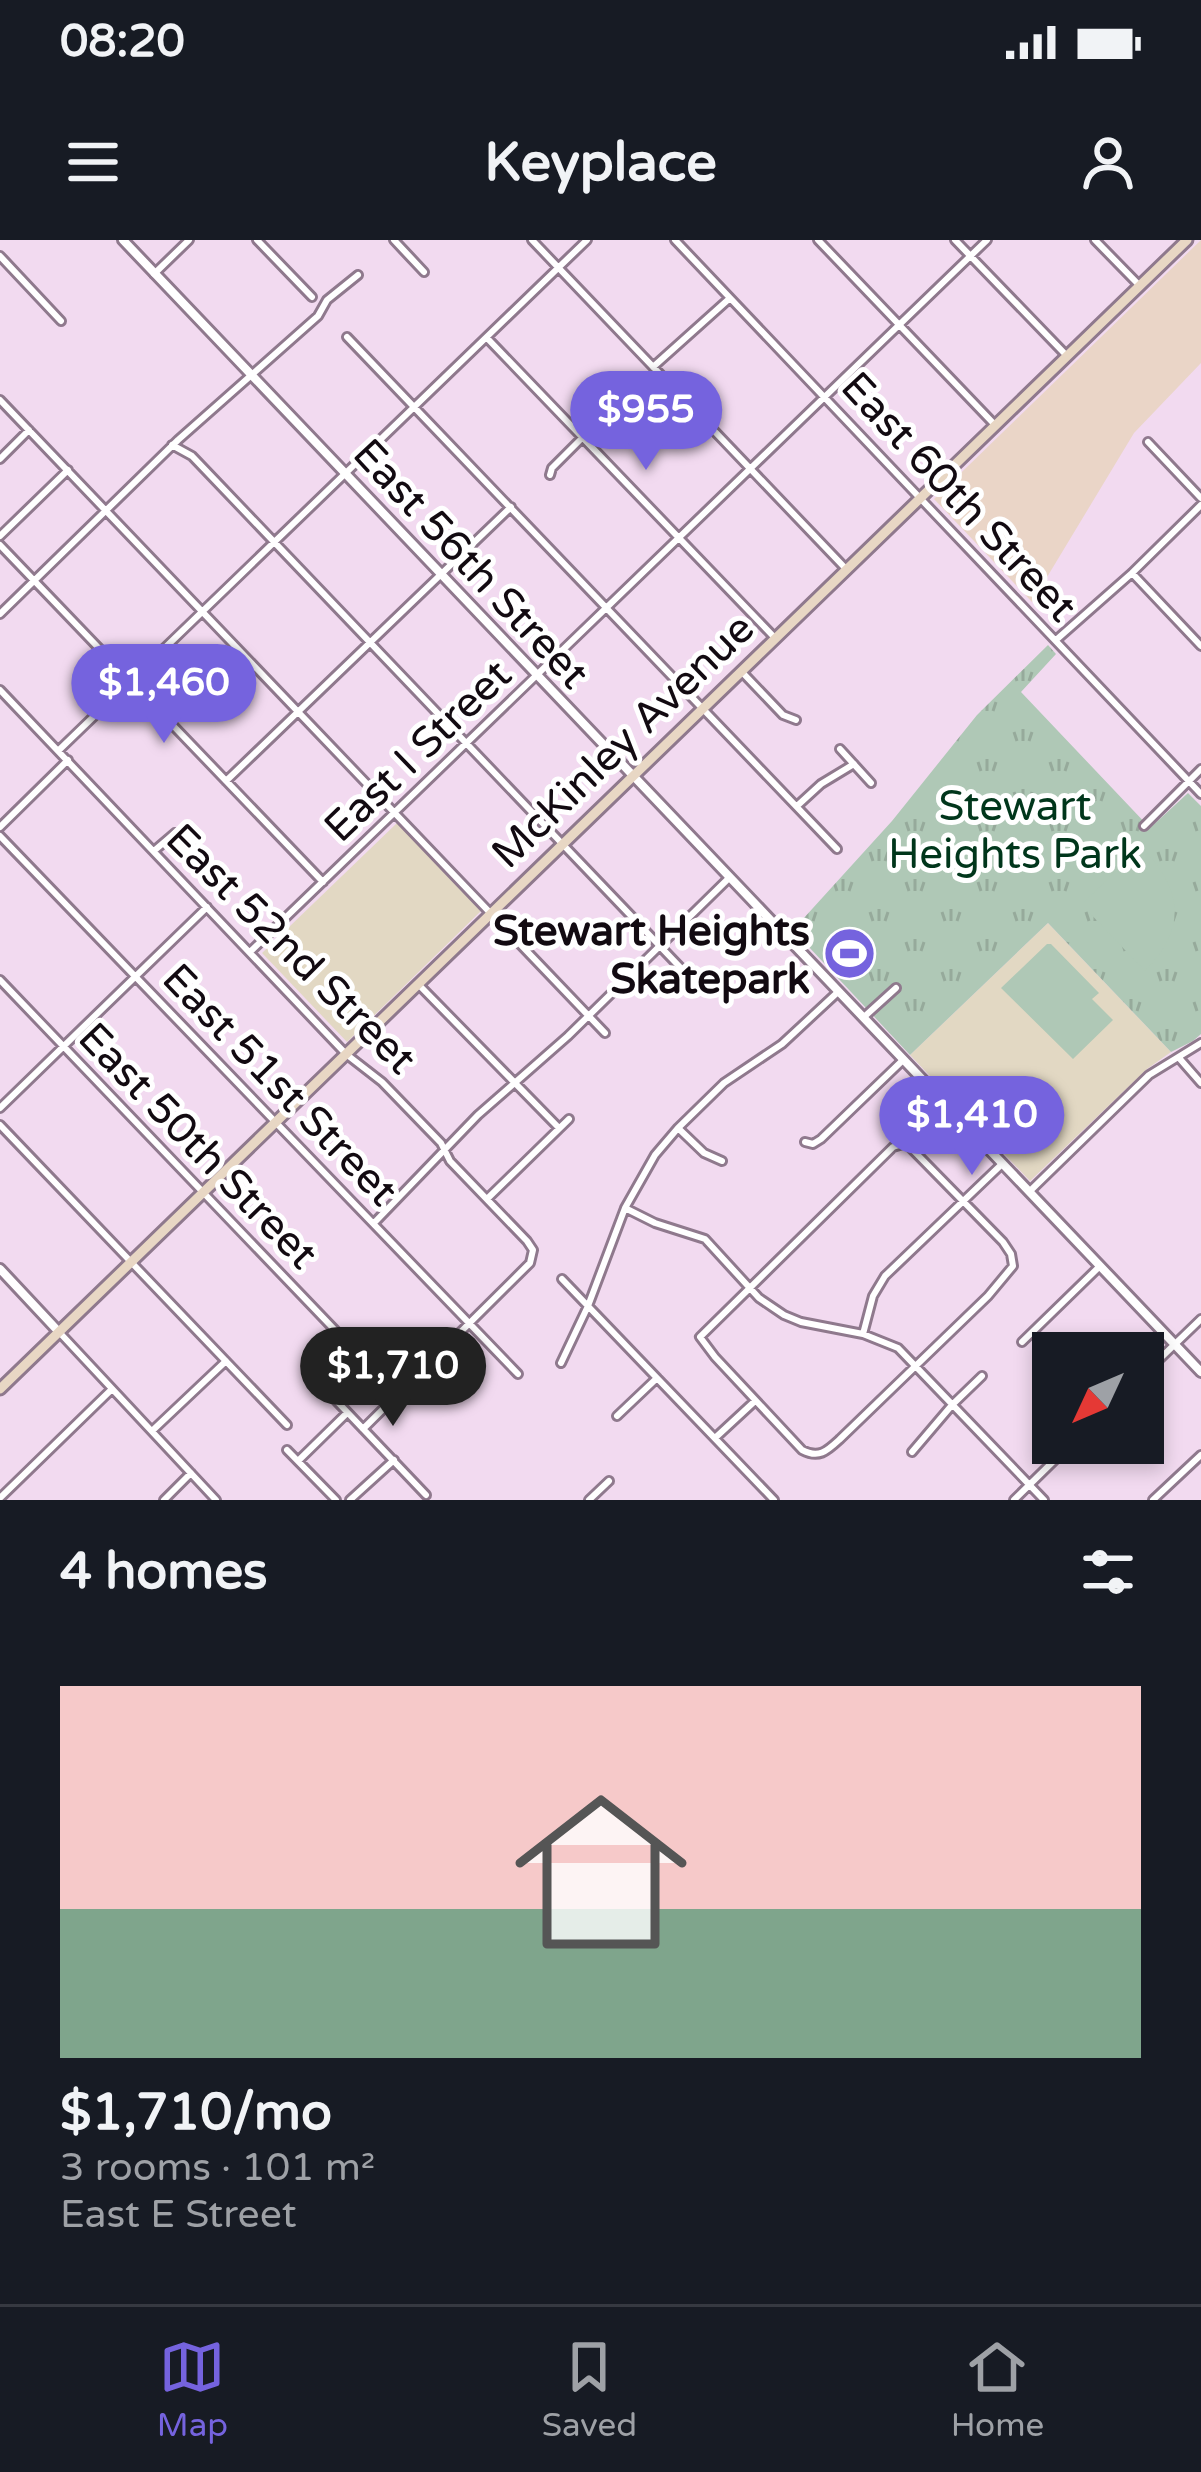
<!DOCTYPE html>
<meta charset="utf-8">
<style>
body{margin:0;font-family:"Varela Round",sans-serif;background:#20242c;color:#f1f3f6;height:100vh;display:flex;flex-direction:column;font-size:45px;white-space:nowrap}
*{box-sizing:border-box;margin:0}
p{font-size:39px;color:#9ea1a6}
.icon{flex:none;width:66px;height:66px;fill:none;stroke:currentColor;stroke-width:2;stroke-linecap:round;stroke-linejoin:round}
.map{position:relative;height:1260px;overflow:hidden}
.sheet{display:flex;flex-direction:column;background:#171b24;flex:1}
.sheet>*{flex:none}
.needle{width:78px;rotate:226deg}
.tools{position:absolute;left:1032px;top:1092px;display:grid;gap:24px}
.tools a{display:grid;place-items:center;width:132px;height:132px;border-radius:0px;background:#171b24;box-shadow:0 6px 18px #0003;font-size:60px}
.price{position:absolute;translate:-50% -102px;padding:0 27px;border-radius:42px;background:#7563de;color:#fff;font-size:39px;line-height:78px;filter:drop-shadow(0 3px 6px #0008)}
.price::after{content:'';position:absolute;left:50%;top:72px;width:36px;height:27px;margin-left:-18px;background:inherit;clip-path:polygon(0 0,100% 0,50% 100%)}
.price.current{background:#222;color:#fff}
ul{padding:0;list-style:none}
li{display:grid;align-content:center;gap:24px;height:636px;padding:0 60px}
li+li{border-top:3px solid #363941}
li span{display:grid;place-items:center;height:372px;border-radius:0px;color:#555}
li>.icon{margin-inline-start:auto}
span .icon{width:216px;height:216px;fill:#fffc;stroke-width:1}
li b{font-size:51px}
h2{display:flex;justify-content:space-between;align-items:center;height:144px;padding:0 60px;font-size:51px}
.status{display:flex;justify-content:space-between;align-items:center;height:84px;padding:0 60px;background:#171b24;direction:ltr}
.status svg{height:33px;fill:currentColor}
header{display:flex;justify-content:space-between;align-items:center;height:156px;padding:0 60px;background:#171b24;font-size:54px;font-weight:700}
.tab-bar{display:flex;justify-content:space-around;align-items:center;height:168px;border-top:3px solid #363941;background:#171b24;font-size:33px;color:#9ea1a6}
.tab-bar a{display:grid;justify-items:center;gap:6px}
.tab-bar .current{color:#7563de}
.map>svg:first-child{display:block}
.industrial{fill:#ead5c7}
.education{fill:#e2d8c3}
.grass{fill:url(#grass-tufts)}
.pitch{fill:#afc8b6}
.lines{fill:none;stroke-linecap:round;stroke-linejoin:round}
.minor-casing{stroke:#8f798d;stroke-width:12}
.tertiary-casing{stroke:#8f798d;stroke-width:14}
.secondary-casing{stroke:#8f798d;stroke-width:15}
.minor{stroke:#fff;stroke-width:6}
.tertiary{stroke:#fff;stroke-width:8}
.secondary{stroke:#e8d7c4;stroke-width:9}
.labels{text-anchor:middle;stroke-width:10;stroke-linejoin:round;paint-order:stroke}
.street-label{font-size:42px;fill:#120a11;stroke:#fff}
.park-label{font-size:42px;fill:#00361b;stroke:#fff}
.poi-label{font-size:42px;font-weight:bold;fill:#120a11;stroke:#fff;text-anchor:end}
</style>
<div class="status"><b>08:20</b><svg viewBox="0 0 49 12"><path d="M0 12V9h3v3zM5 12V6h3v6zM10 12V3h3v9zM15 12V0h3v12zM26 1h20v11H26zM47 4h2v5h-2z"/></svg></div>
<header><svg class="icon" aria-label="menu" viewBox="0 0 24 24"><path d="M4 6h16M4 12h16M4 18h16"/></svg>Keyplace<svg class="icon" aria-label="person" viewBox="0 0 24 24"><circle cx="12" cy="8" r="4"/><path d="M4 21q1-7 8-7t8 7"/></svg></header>
<div class="map">
<svg width="1201" height="1260" viewBox="0 0 1201 1260">
<defs>
<pattern id="grass-tufts" width="24" height="20" patternUnits="userSpaceOnUse" patternTransform="scale(3)"><rect width="24" height="20" fill="#afc8b6"/><path d="M3 7l-1-3M5 7V3M7 7l1-3M15 17l-1-3M17 17v-4M19 17l1-3" fill="none" stroke="#96aa9b"/></pattern>
</defs>
<rect width="100%" height="100%" fill="#f2daf0"/>
<!-- industrial -->
<path class="industrial" d="M1201,0V123L1134,193L1032,362L934,259Z"/>
<!-- education -->
<path class="education" d="M397,583L481,671L347,802L262,713Z
M1048,683L1171,812L1147,829L1030,941L910,815Z"/>
<!-- grass -->
<path class="grass" d="M1048,405L1056,414L1021,452L1150,588L1188,553L1201,566V794L1193,801L1171,812L1048,683L910,815L793,690L892,581L977,475Z"/>
<!-- pitch -->
<path class="pitch" d="M1141,606C1181,648 1189,686 1145,731L1084,667V662Z
M1047,704H1051L1099,753L1092,759L1113,780L1073,819L1001,748Z"/>
<g class="lines">
<defs>
<path id="minor" d="M257,0L312,57
M394,0L424,32
M532,0L847,330
M675,0L1201,554
M818,0L995,185
M955,0L1067,116
M1095,0L1139,45
M0,16L61,81
M154,34L189,0
M347,97L837,609
M487,98L775,398
M653,127L730,58
M0,160L605,793
M1148,202L1201,258
M172,205L192,216L698,746
M0,219L29,190
M550,235L552,228L582,198
M0,296L68,230
M0,305L323,642
M1132,333L1201,406
M0,374L178,200L318,76L327,60L358,35
M1056,400L1132,333L1201,265
M741,431L783,475L796,480
M0,450L346,814L382,842L441,903L450,921L527,1001L533,1010L530,1023L363,1189
M840,509L871,543
M58,511L587,0
M226,541L511,267
M797,566L821,544L854,524
M1144,586L1201,529
M0,587L68,520
M0,596L518,1134
M155,610L175,593
M250,712L987,0
M0,740L354,1110
M419,745L559,888
M864,777L896,748
M1180,819L1201,843
M0,868L207,667
M0,885L287,1185
M678,888L704,913L722,921
M805,902L813,904L821,899L903,820
M906,903L1003,1002L1011,1014L1013,1026L988,1056L840,1199C827,1211 819,1219 802,1210L715,1117L700,1097L893,907Z
M1029,952L1149,835L1201,803
M487,959L569,879
M625,968L655,983L705,999L759,1058L784,1075L801,1082L863,1094L898,1108L1044,1260
M374,983L478,875L568,796L730,637
M562,1039L774,1260
M60,1093L216,1260
M863,1094L873,1056L885,1036L1002,924
M1022,1102L1100,1026
M374,1115L405,1147
M561,1123L588,1066L625,968L655,915L678,888L724,843L782,804L839,751
M1143,1135L1201,1079
M329,1153L426,1255
M617,1176L657,1138
M152,1191L226,1121
M715,1198L755,1161
M287,1210L336,1260
M912,1212L952,1165L982,1136
M298,1221L347,1173
M0,1258L112,1149
M164,1260L191,1233
M350,1260L394,1220
M589,1260L609,1241
M1014,1260L1072,1203
M1153,1260L1201,1215"/>
<path id="tertiary" d="M123,0L1201,1132
M0,1029L58,1091"/>
<path id="secondary" d="M0,1149L1187,0"/>
</defs>
<!-- minor casing -->
<use href="#minor" class="minor-casing"/>
<!-- tertiary casing -->
<use href="#tertiary" class="tertiary-casing"/>
<!-- secondary casing -->
<use href="#secondary" class="secondary-casing"/>
<!-- minor -->
<use href="#minor" class="minor"/>
<!-- tertiary -->
<use href="#tertiary" class="tertiary"/>
<!-- secondary -->
<use href="#secondary" class="secondary"/>
</g>
<!-- icons -->
<defs>
<symbol id="stadium-disc" viewBox="-11 -11 22 22"><circle r="9.5" fill="#7563de" stroke="#fff"/><path d="M0-5a6.5 5 0 1 0 0 10a6.5 5 0 1 0 0-10ZM-3.5-1.8h7v3.6h-7Z" fill="#fff"/></symbol>
</defs>
<g fill-rule="evenodd">
<use href="#stadium-disc" x="820" y="684" width="59" height="59"/>
</g>
<g class="labels">
<!-- street labels -->
<g class="street-label">
<text transform="translate(960 256) rotate(47)" y="15">East 60th Street</text>
<text transform="translate(472 323) rotate(47)" y="15">East 56th Street</text>
<text transform="translate(622 500) rotate(-44)" y="15">McKinley Avenue</text>
<text transform="translate(417 510) rotate(-44)" y="15">East I Street</text>
<text transform="translate(292 708) rotate(45)" y="15">East 52nd Street</text>
<text transform="translate(281 844) rotate(46)" y="15">East 51st Street</text>
<text transform="translate(199 905) rotate(46)" y="15">East 50th Street</text>
</g>
<!-- park labels -->
<g class="park-label">
<text x="1015" y="580">Stewart<tspan x="1015" dy="48">Heights Park</tspan></text>
</g>
<!-- poi labels -->
<g class="poi-label">
<text x="810" y="705">Stewart Heights<tspan x="810" dy="48">Skatepark</tspan></text>
</g>
</g>
</svg>
<div class="tools">
<a><svg class="needle" viewBox="-14 -14 28 28"><path d="M0-13l5 13h-10z" fill="#e53935"/><path d="M0 13l5-13h-10z" fill="#9ea1a6"/></svg></a>
</div>
<b class="price" style="left:646px;top:233px">$955</b>
<b class="price" style="left:164px;top:506px">$1,460</b>
<b class="price" style="left:972px;top:938px">$1,410</b>
<b class="price current" style="left:393px;top:1189px">$1,710</b>
</div>
<section class="sheet">
<h2>4 homes<svg class="icon" aria-label="filters" viewBox="0 0 24 24"><path d="M4 7h16M4 17h16"/><circle cx="9" cy="7" r="2"/><circle cx="15" cy="17" r="2"/></svg></h2>
<ul>
<li><span style="background:linear-gradient(#f6c9c9 60%,#7fa58c 0)"><svg class="icon" aria-label="home" viewBox="0 0 24 24"><path d="M3 11l9-7 9 7M6 9v11h12V9"/></svg></span><div><b>$1,710/mo</b><p>3 rooms · 101 m²</p><p>East E Street</p></div></li>
</ul>
</section>
<nav class="tab-bar">
<a class="current"><svg class="icon" aria-label="map" viewBox="0 0 24 24"><path d="M3 6l6-2 6 2 6-2v14l-6 2-6-2-6 2zM9 4v14M15 6v14"/></svg>Map</a>
<a><svg class="icon" aria-label="saved" viewBox="0 0 24 24"><path d="M7 4h10v16l-5-4-5 4z"/></svg>Saved</a>
<a><svg class="icon" aria-label="home" viewBox="0 0 24 24"><path d="M3 11l9-7 9 7M6 9v11h12V9"/></svg>Home</a>
</nav>
